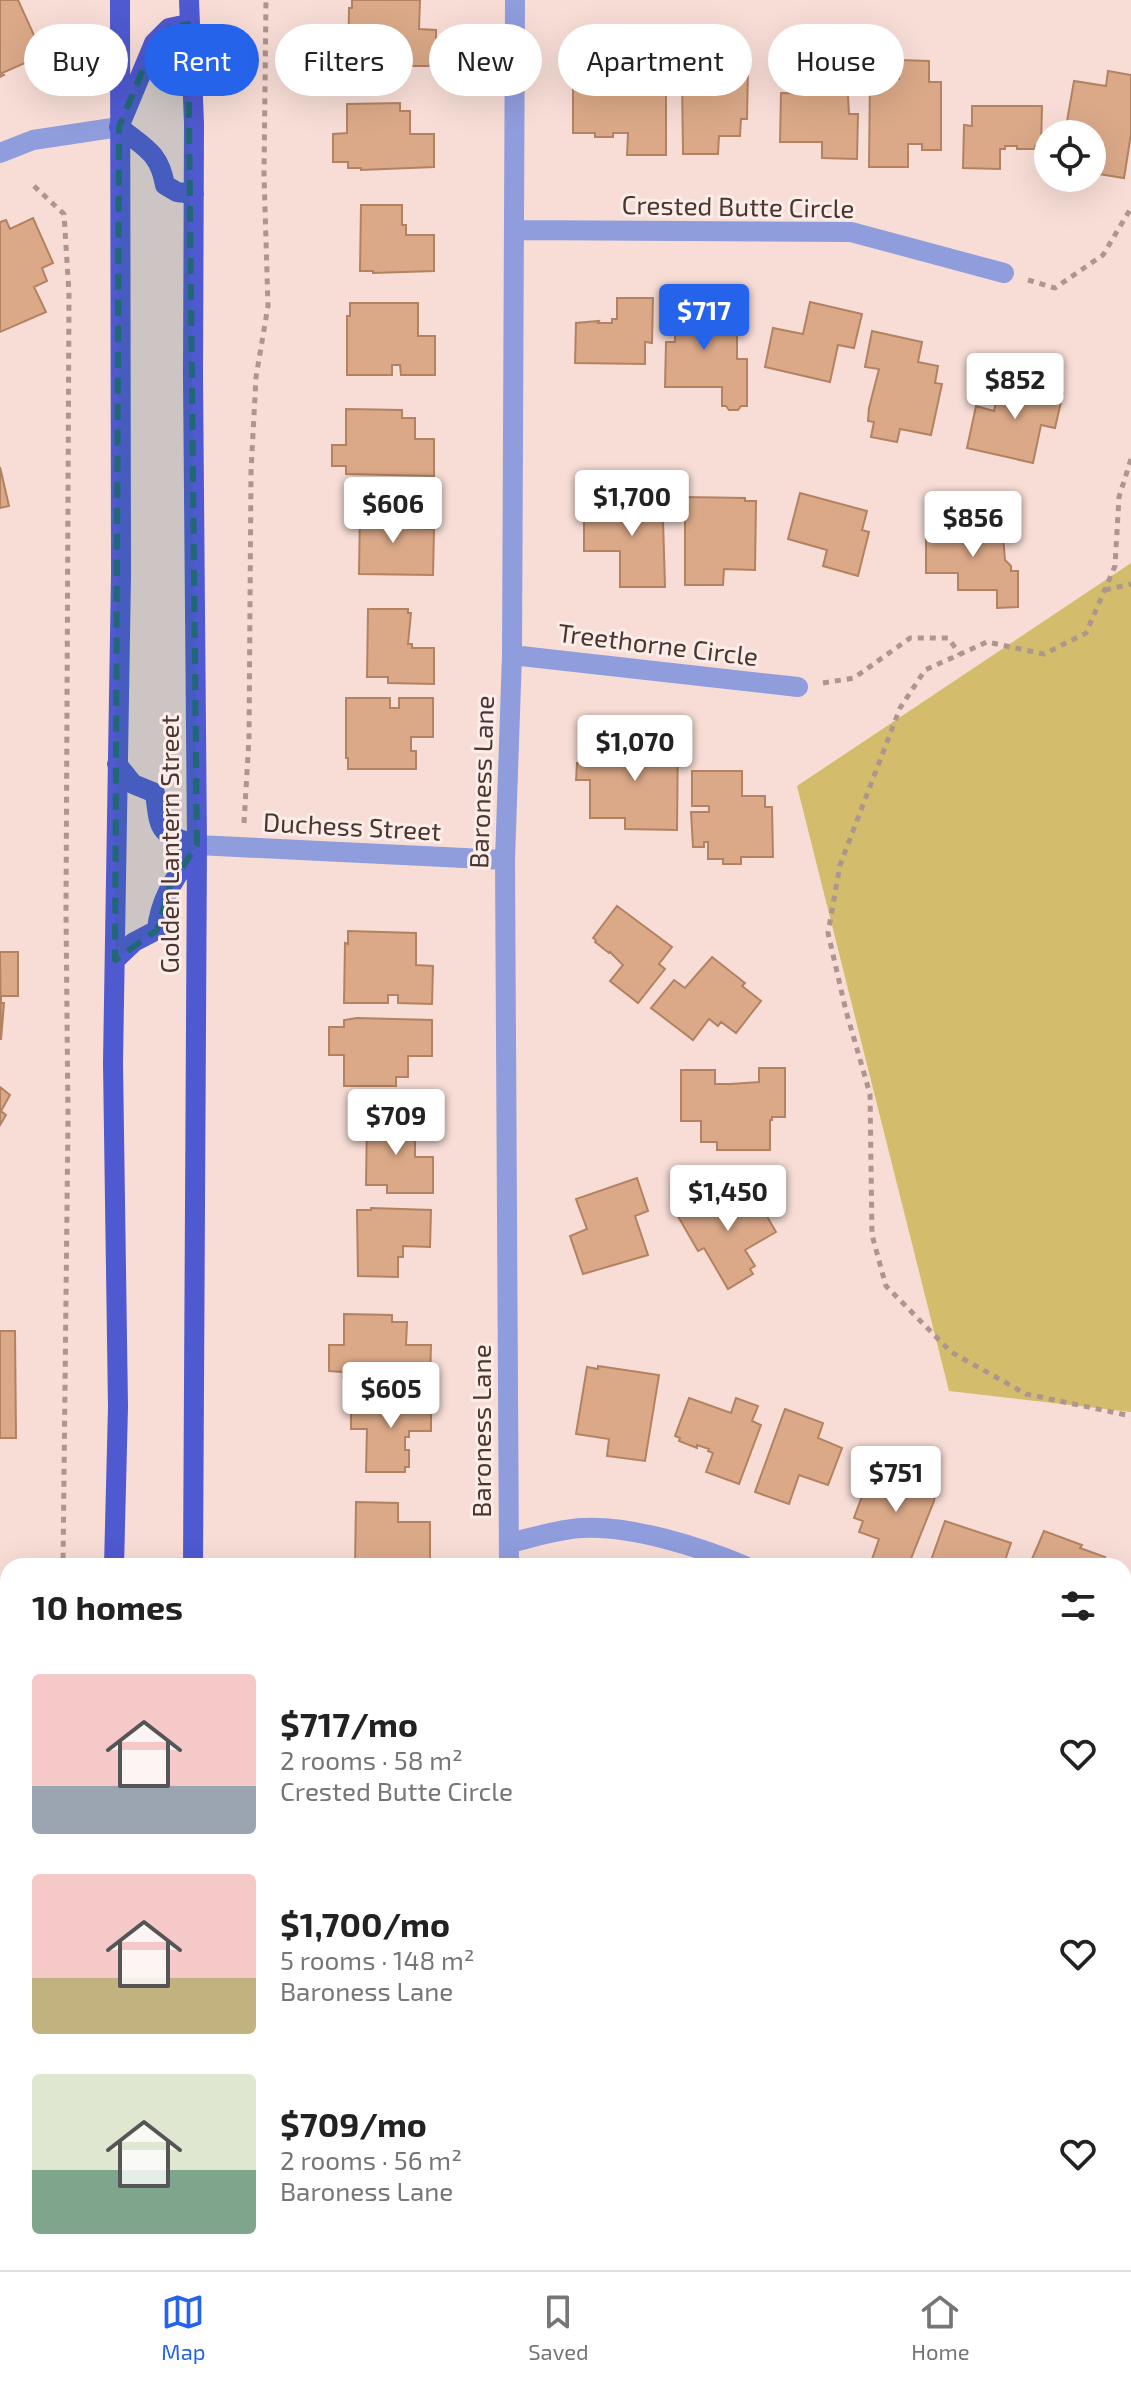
<!DOCTYPE html>
<meta charset="utf-8">
<style>
body{margin:0;font-family:"Exo 2",sans-serif;background:#f6f6f6;color:#222;height:100vh;display:flex;flex-direction:column;font-size:30px;white-space:nowrap}
*{box-sizing:border-box;margin:0}
p{font-size:26px;color:#767676}
.icon{flex:none;width:44px;height:44px;fill:none;stroke:currentColor;stroke-width:2;stroke-linecap:round;stroke-linejoin:round}
.map{position:relative;flex:1;overflow:hidden}
.side{position:absolute;left:0px;top:1558px;width:1132px;height:712px;display:flex;flex-direction:column;background:#fff;border-radius:24px 24px 0 0;box-shadow:0 8px 32px #0002}
.side>*{flex:none}
.banner{position:absolute;left:24px;top:24px;width:1084px;height:72px;display:flex;gap:16px}
.fabs{position:absolute;left:1034px;top:120px;display:grid;gap:16px}
.fabs a{display:grid;place-items:center;width:72px;height:72px;border-radius:50%;background:#fff;box-shadow:0 8px 32px #0002;font-size:40px}
.price{position:absolute;translate:-50% -68px;padding:0 18px;border-radius:8px;background:#fff;color:#222;font-size:26px;line-height:52px;filter:drop-shadow(0 2px 4px #0008)}
.price::after{content:'';position:absolute;left:50%;top:48px;width:24px;height:18px;margin-left:-12px;background:inherit;clip-path:polygon(0 0,100% 0,50% 100%)}
.price.current{background:#2563eb;color:#fff}
ul{padding:0;list-style:none}
li{display:flex;align-items:center;gap:24px;height:200px;padding:0 32px}
li span{display:grid;place-items:center;flex:none;width:224px;height:160px;border-radius:8px;color:#555}
li>.icon{margin-inline-start:auto}
span .icon{width:96px;height:96px;fill:#fffc;stroke-width:1}
li b{font-size:34px}
h2{display:flex;justify-content:space-between;align-items:center;height:96px;padding:0 32px;font-size:34px}
.tag{padding:0 28px;border-radius:36px;background:#fff;box-shadow:0 8px 32px #0002;font-size:28px;line-height:72px}
.tag.current{background:#2563eb;color:#fff}
.menu{display:flex;justify-content:space-around;align-items:center;height:112px;border-top:2px solid #e0e0e0;background:#fff;font-size:22px;color:#767676}
.menu a{display:grid;justify-items:center;gap:4px}
.menu .current{color:#2563eb}
.map>svg:first-child{display:block}
.green{fill:#d3bd6d}
.building{fill:#dba988;stroke:#b28262;stroke-width:2}
.lines{fill:none;stroke-linecap:round;stroke-linejoin:round}
.path{stroke:#ae958e;stroke-width:5;stroke-dasharray:6 6;stroke-linecap:butt}
.minor{stroke:#8f9ddd;stroke-width:20}
.major{stroke:#4f59d0;stroke-width:20}
.marked{fill:#216776;fill-opacity:0.2;stroke:#216776;stroke-width:6;stroke-dasharray:16 10;stroke-linejoin:round}
.labels{text-anchor:middle;stroke-width:6;stroke-linejoin:round;paint-order:stroke}
.street-label{font-size:26px;fill:#4d342e;stroke:#faedea}
</style>
<div class="map">
<svg width="1131" height="2270" viewBox="0 0 1131 2270">
<rect width="100%" height="100%" fill="#f7ddd6"/>
<!-- green -->
<path class="green" d="M1131,563V1412L949,1391L797,786Z
M0,1765H8V2262H38V2270H0Z"/>
<!-- building -->
<path class="building" d="M0,0H18L43,55L2,73L4,75L0,77Z
M352,0H420L419,29L436,30V66H348L349,8H352Z
M690,53H718L720,67L748,68L747,119H741L740,136H719L718,154H683L682,77L684,65H690Z
M899,60L929,61V82H941V150H922V144H908V167H869L870,79H899Z
M585,67L666,68V155H627L628,133H613V137H595V133H573V81H585Z
M1108,71L1131,75V134L1124,178L1092,173V134L1065,133L1074,81L1106,86Z
M826,79H847L849,114H858L857,159L822,158V142H780L781,93L825,94Z
M400,103V111H410V134H434V167L361,170V168H348V162H333V134L347,133V104Z
M972,106H1042L1041,146H1035V149H1017V146H1005V149H1000V169L963,168L964,125L972,126Z
M361,205H402V225H406V235H434V271L373,273V271H360Z
M33,218L53,263L42,268L47,281L34,287L46,312L0,332V222L6,220L10,229Z
M617,298H653L652,343L645,342V364L575,363L576,323L599,321L598,323H612V319H617Z
M665,299H704V315H737V359H747V406H741L738,410H729L726,406H722V387H665L666,342H675V333H664Z
M810,302L862,314L854,348L838,345L830,382L765,367L773,328L803,334Z
M350,303H418V336H435V375H401L400,365H392V375H347V316H350Z
M872,331L922,342L918,362L938,366L935,383L942,384L931,435L900,429L897,442L871,437L874,422L868,421L869,408L879,369L865,367Z
M1001,379L1063,393L1055,428L1041,425L1033,463L967,448L976,406L994,411Z
M346,409L402,410V418H415V439H434V476L346,474V466H332V445H346Z
M0,467L9,506L0,508Z
M637,486H662L665,587H620V551H584V509L637,508Z
M800,493L867,511L862,530L869,532L858,576L823,566L827,550L788,539Z
M685,497L745,498V501H756L755,570L724,569L723,585H685Z
M360,508L400,509V528L434,529L433,575L359,574Z
M1002,523L1005,560L1011,566V571H1018V607L997,608V590H958V573H926V524Z
M368,609H408V613H411L408,644H412V648H434V684L388,683V677H367Z
M346,698H390V708H399V698H433V737H411V751H416V769H348V758H346Z
M639,733H678L677,830L625,829V818H590V780H576L577,763H586V747H609V755H639Z
M692,771H742V796H765V807H772L773,857H741V864H723V859H708V842H704V847H693L691,812H709V806H692Z
M617,906L672,947L659,964L665,969L638,1003L610,981L623,965L610,952L609,953L595,942L596,940L593,938Z
M348,931L416,933V965L433,966L432,1004L398,1003V995H388V1003H344L345,943L348,944Z
M0,952H18V996H1V1003H4L1,1040Z
M712,957L745,983L742,986L761,1001L736,1033L721,1022L718,1026L709,1019L693,1040L651,1008L674,980L685,988Z
M357,1018L432,1020V1056H408V1077H396V1086H344V1055H329V1027H344V1020Z
M759,1068H785V1117H772V1120H770V1150H717V1142H701V1121H681V1070H715V1084H731L759,1082Z
M0,1087L10,1095L1,1111L6,1115L0,1125Z
M367,1117H415V1157H433V1193H387V1185H366Z
M637,1178L648,1211L635,1216L648,1255L583,1274L570,1236L587,1229L576,1199Z
M751,1189L776,1232L745,1250L755,1266L750,1269L753,1274L728,1289L704,1248L698,1251L676,1213L708,1195L716,1209Z
M371,1208L431,1210L430,1247L403,1246V1257H398V1277L358,1276L357,1210H371Z
M344,1314L392,1315V1322H407L406,1345H431L430,1379L353,1380L343,1378V1372L329,1371V1345H344Z
M0,1331H15L16,1438H0Z
M598,1366L659,1375L645,1461L607,1456L609,1439L576,1434L587,1367L598,1369Z
M386,1396H431V1431H409V1437H405V1450H409V1467H405V1472H366L367,1429H351V1404H386Z
M689,1398L731,1413L736,1398L758,1406L752,1421L761,1425L739,1484L706,1472L713,1453L708,1451L709,1449L697,1445V1448L679,1441L680,1438L675,1436Z
M785,1409L823,1423L818,1438L842,1448L828,1485L799,1475L789,1504L755,1492Z
M908,1466L934,1476L930,1487L936,1489L934,1501L908,1566H883L871,1562L879,1539L859,1532L863,1521L854,1518L872,1469L903,1480Z
M356,1502L398,1503V1522H430V1566H355Z
M945,1521L1011,1543L1003,1566H929Z
M1044,1531L1082,1545L1080,1548L1105,1557L1101,1566H1029Z
M1124,1586L1131,1588V1625L1124,1623Z
M0,1636L8,1637V1677H1L0,1688Z
M484,2262H560L551,2270H491Z"/>
<g class="lines">
<!-- path -->
<path class="path" d="M34,186L64,214L69,294L66,911L68,1119L63,1566
M1028,280L1055,288L1103,255L1131,208
M1131,459L1119,497L1115,566L1086,633L1044,654L987,642L925,670L900,708L840,865L828,933L846,1011L870,1094L872,1235L886,1286L951,1352L1026,1394L1131,1416
M1105,590L1131,584
M823,683L854,678L910,638H948L960,654
M244,823L249,738L251,472L256,377L268,306L264,175L266,0
M1124,1706L1131,1704
M1124,2237L1131,2233
M0,2251L8,2258
M12,2262L21,2270
M933,2262L937,2270
M60,2270V2262
M1051,2270L1072,2262"/>
<!-- minor -->
<path class="minor" d="M0,153L33,140L119,127
M514,230L851,232L1004,273
M512,655L798,687
M197,845L505,860
M509,1543C532,1538 558,1529 582,1528C631,1525 700,1547 745,1566
M509,1566L505,860L512,655L515,0
M332,2262L343,2270"/>
<!-- major -->
<path class="major" d="M189,0L194,123L193,376L197,845L193,1566
M122,120L154,43L169,28L188,24
M119,127C143,147 159,151 165,185L177,192L194,194
M117,764L133,784L155,793C160,833 158,833 197,845
M115,960L134,942L157,930C160,896 179,873 197,845
M114,1566L118,1407L113,1063L121,575L120,0
M108,2270V2262
M186,2270V2262"/>
</g>
<!-- marked area -->
<path class="marked" d="M188,24L197,845L170,886L157,930L115,960L119,127L154,43L169,28Z"/>
<g class="labels">
<!-- street labels -->
<g class="street-label">
<text transform="translate(738 207) rotate(1)" y="9">Crested Butte Circle</text>
<text transform="translate(658 645) rotate(7)" y="9">Treethorne Circle</text>
<text transform="translate(482 782) rotate(-88)" y="9">Baroness Lane</text>
<text transform="translate(352 827) rotate(3)" y="9">Duchess Street</text>
<text transform="translate(170 844) rotate(-90)" y="9">Golden Lantern Street</text>
<text transform="translate(482 1431) rotate(-90)" y="9">Baroness Lane</text>
</g>
</g>
</svg>
<div class="fabs">
<a><svg class="icon" aria-label="locate" viewBox="0 0 24 24"><circle cx="12" cy="12" r="6"/><path d="M12 2v4M12 18v4M2 12h4M18 12h4"/></svg></a>
</div>
<b class="price current" style="left:704px;top:352px">$717</b>
<b class="price" style="left:1015px;top:421px">$852</b>
<b class="price" style="left:632px;top:538px">$1,700</b>
<b class="price" style="left:393px;top:545px">$606</b>
<b class="price" style="left:973px;top:559px">$856</b>
<b class="price" style="left:635px;top:783px">$1,070</b>
<b class="price" style="left:396px;top:1157px">$709</b>
<b class="price" style="left:728px;top:1233px">$1,450</b>
<b class="price" style="left:391px;top:1430px">$605</b>
<b class="price" style="left:896px;top:1514px">$751</b>
<div class="banner">
<a class="tag">Buy</a>
<a class="tag current">Rent</a>
<a class="tag">Filters</a>
<a class="tag">New</a>
<a class="tag">Apartment</a>
<a class="tag">House</a>
</div>
<section class="side">
<h2>10 homes<svg class="icon" aria-label="filters" viewBox="0 0 24 24"><path d="M4 7h16M4 17h16"/><circle cx="9" cy="7" r="2"/><circle cx="15" cy="17" r="2"/></svg></h2>
<ul>
<li><span style="background:linear-gradient(#f6c9c9 70%,#9aa5b1 0)"><svg class="icon" aria-label="home" viewBox="0 0 24 24"><path d="M3 11l9-7 9 7M6 9v11h12V9"/></svg></span><div><b>$717/mo</b><p>2 rooms · 58 m²</p><p>Crested Butte Circle</p></div><svg class="icon" aria-label="heart" viewBox="0 0 24 24"><path d="M12 20l-8-8c-3-5 5-10 8-4 3-6 11-1 8 4z"/></svg></li>
<li><span style="background:linear-gradient(#f6c9c9 65%,#c2b280 0)"><svg class="icon" aria-label="home" viewBox="0 0 24 24"><path d="M3 11l9-7 9 7M6 9v11h12V9"/></svg></span><div><b>$1,700/mo</b><p>5 rooms · 148 m²</p><p>Baroness Lane</p></div><svg class="icon" aria-label="heart" viewBox="0 0 24 24"><path d="M12 20l-8-8c-3-5 5-10 8-4 3-6 11-1 8 4z"/></svg></li>
<li><span style="background:linear-gradient(#dfe7d0 60%,#7fa58c 0)"><svg class="icon" aria-label="home" viewBox="0 0 24 24"><path d="M3 11l9-7 9 7M6 9v11h12V9"/></svg></span><div><b>$709/mo</b><p>2 rooms · 56 m²</p><p>Baroness Lane</p></div><svg class="icon" aria-label="heart" viewBox="0 0 24 24"><path d="M12 20l-8-8c-3-5 5-10 8-4 3-6 11-1 8 4z"/></svg></li>
</ul>
</section>
</div>
<nav class="menu">
<a class="current"><svg class="icon" aria-label="map" viewBox="0 0 24 24"><path d="M3 6l6-2 6 2 6-2v14l-6 2-6-2-6 2zM9 4v14M15 6v14"/></svg>Map</a>
<a><svg class="icon" aria-label="saved" viewBox="0 0 24 24"><path d="M7 4h10v16l-5-4-5 4z"/></svg>Saved</a>
<a><svg class="icon" aria-label="home" viewBox="0 0 24 24"><path d="M3 11l9-7 9 7M6 9v11h12V9"/></svg>Home</a>
</nav>
